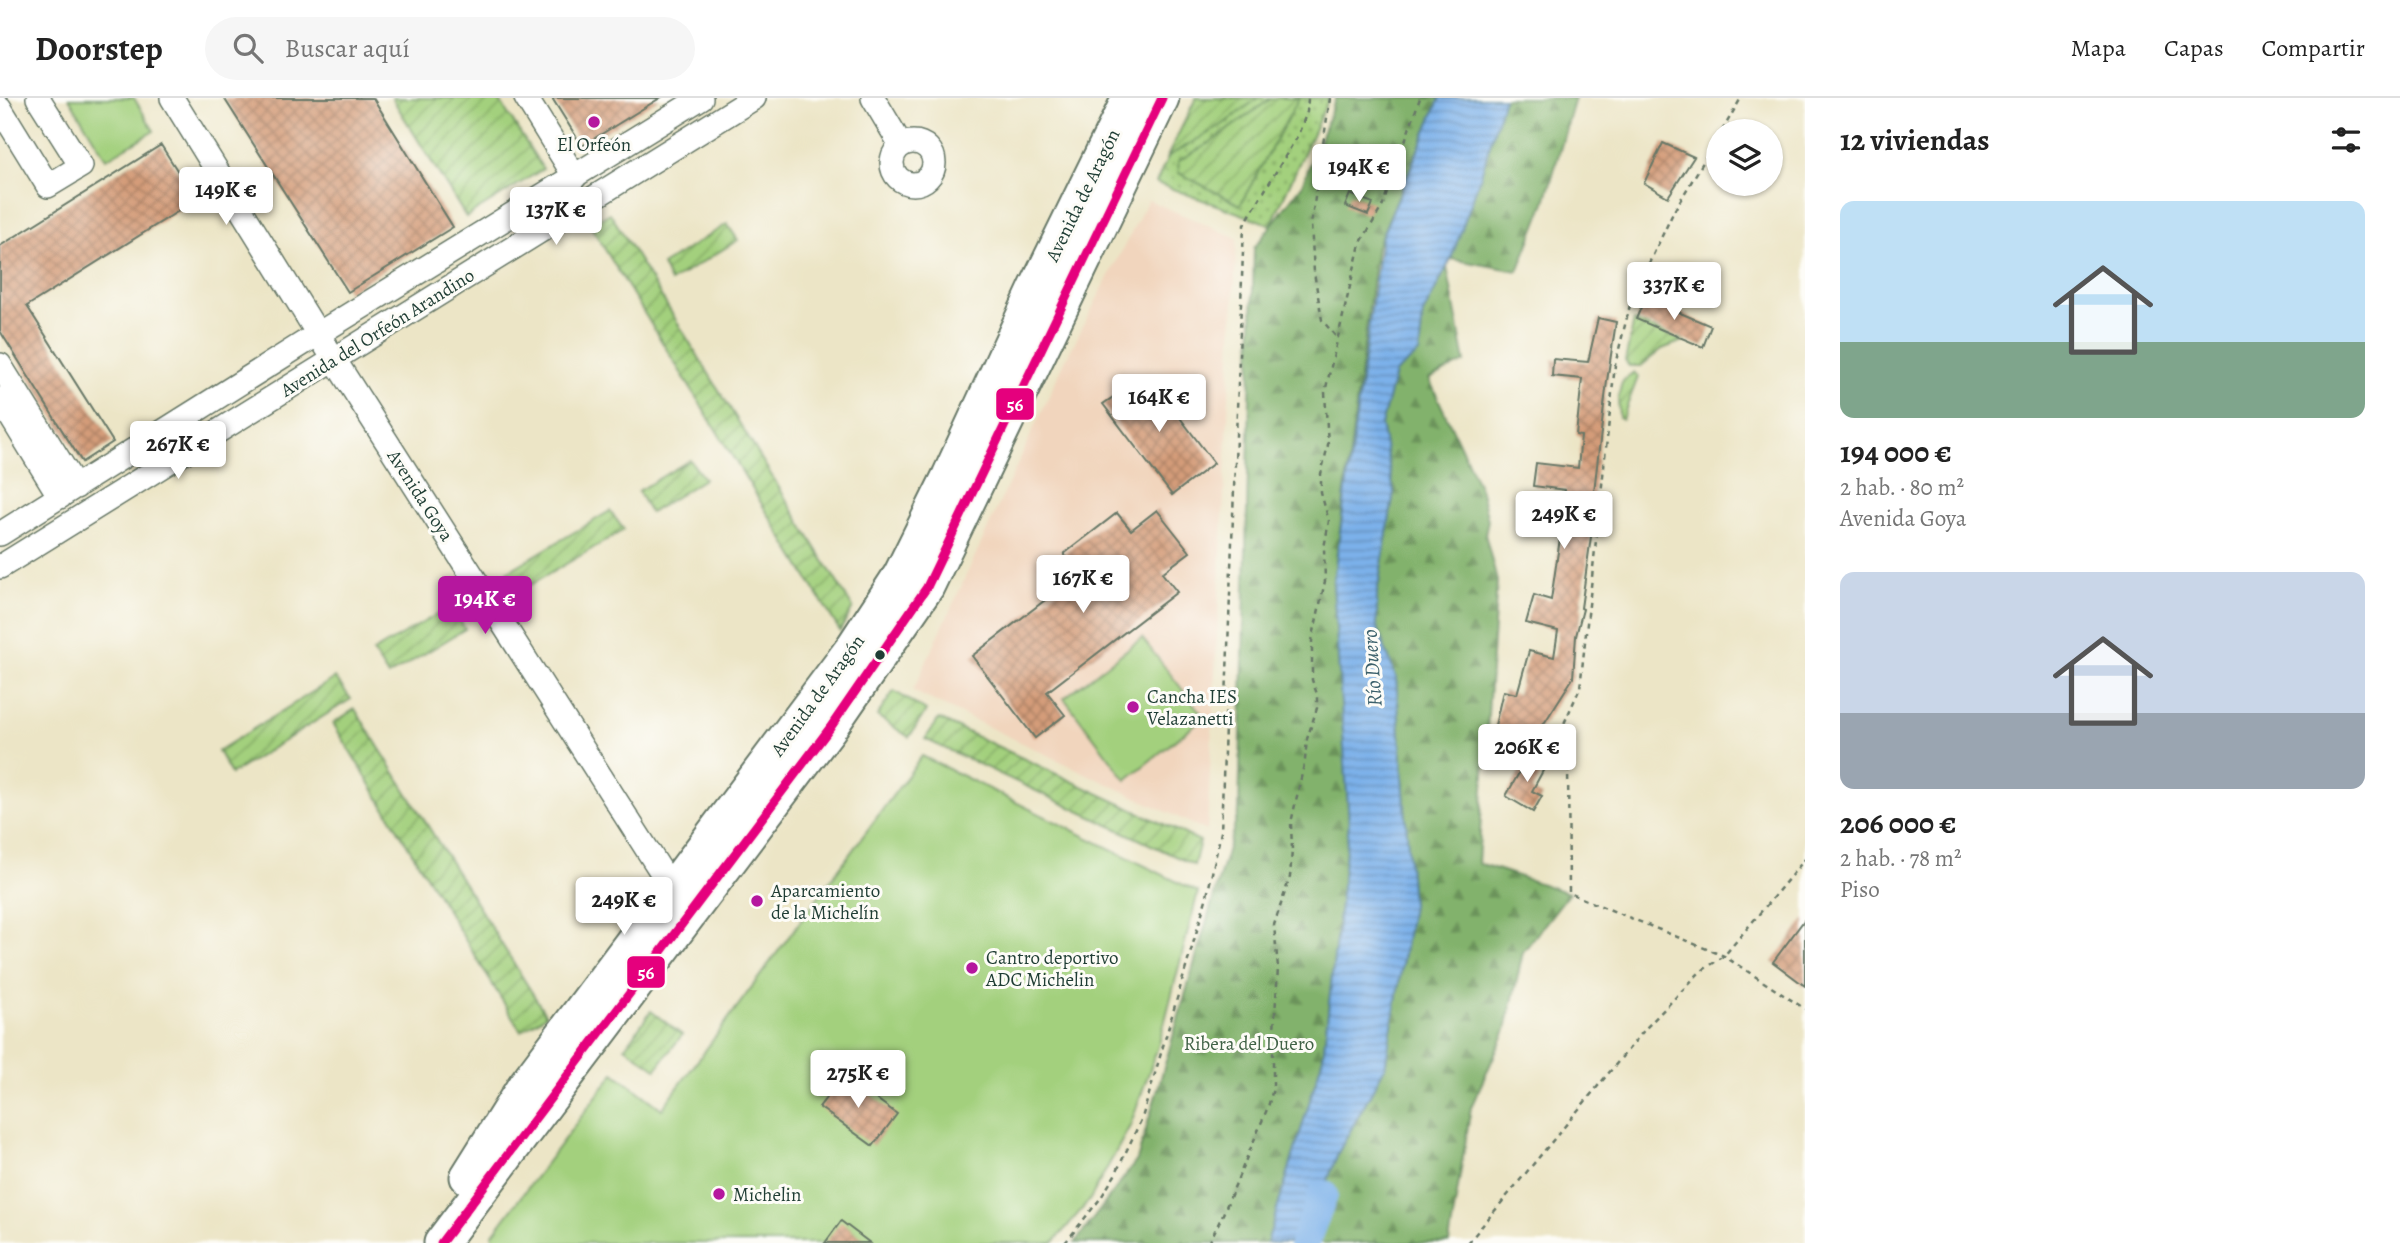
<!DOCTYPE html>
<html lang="es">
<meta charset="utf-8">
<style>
body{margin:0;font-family:Alegreya,serif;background:#f6f6f6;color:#222;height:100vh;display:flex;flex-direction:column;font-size:26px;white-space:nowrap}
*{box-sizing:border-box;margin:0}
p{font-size:23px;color:#767676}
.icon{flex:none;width:38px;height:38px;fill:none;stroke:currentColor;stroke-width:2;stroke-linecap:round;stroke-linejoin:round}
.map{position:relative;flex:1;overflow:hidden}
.sheet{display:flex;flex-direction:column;background:#fff;width:595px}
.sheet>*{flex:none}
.tools{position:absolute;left:1706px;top:21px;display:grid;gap:14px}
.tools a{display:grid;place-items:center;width:77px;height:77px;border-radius:50%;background:#fff;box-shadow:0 2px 5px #0004;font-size:35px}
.price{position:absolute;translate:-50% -60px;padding:0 16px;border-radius:7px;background:#fff;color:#222;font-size:23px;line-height:46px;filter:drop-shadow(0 2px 4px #0008)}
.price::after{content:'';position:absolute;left:50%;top:42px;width:21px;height:16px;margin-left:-10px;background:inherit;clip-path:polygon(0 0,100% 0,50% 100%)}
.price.on{background:#b5179e;color:#fff}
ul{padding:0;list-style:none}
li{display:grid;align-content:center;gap:14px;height:371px;padding:0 35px}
li span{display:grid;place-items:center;height:217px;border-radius:14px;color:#555}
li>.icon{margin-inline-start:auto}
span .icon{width:126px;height:126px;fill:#fffc;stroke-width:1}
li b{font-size:30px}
h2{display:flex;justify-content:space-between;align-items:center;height:84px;padding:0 35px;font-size:30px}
header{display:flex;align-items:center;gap:42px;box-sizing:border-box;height:98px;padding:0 35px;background:#fff;border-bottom:2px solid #e0e0e0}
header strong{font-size:33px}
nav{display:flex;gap:38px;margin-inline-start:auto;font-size:24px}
.search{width:490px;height:63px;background:#f6f6f6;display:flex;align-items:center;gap:18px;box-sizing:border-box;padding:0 24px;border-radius:38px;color:#767676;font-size:26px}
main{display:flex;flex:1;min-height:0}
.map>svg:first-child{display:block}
.built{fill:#f1d5bd}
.grass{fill:url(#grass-dots);stroke:#618658;stroke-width:2}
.forest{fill:url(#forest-firs);stroke:#507850;stroke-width:2}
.garden{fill:url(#garden-furrows);stroke:#618658;stroke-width:2}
.pitch{fill:#a3d07d;stroke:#618658;stroke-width:2}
.water{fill:url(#water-rules);stroke:#4e778f;stroke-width:2}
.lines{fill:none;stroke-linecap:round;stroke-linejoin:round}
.river{stroke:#7cb1ea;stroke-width:30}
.building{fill:url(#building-cross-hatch)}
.minor-casing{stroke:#677867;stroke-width:26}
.highway-casing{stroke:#677867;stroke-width:37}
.path{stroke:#677867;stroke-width:2.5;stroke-dasharray:5 5;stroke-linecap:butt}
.minor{stroke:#fff;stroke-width:23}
.highway{stroke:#fff;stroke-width:33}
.bus-1-casing{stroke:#fdfcf7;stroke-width:14}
.bus-1{stroke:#e5007d;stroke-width:9}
.poi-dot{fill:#b5179e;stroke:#fdfcf7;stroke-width:2.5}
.bus-dot{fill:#1f3d34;stroke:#fdfcf7;stroke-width:2.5}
.labels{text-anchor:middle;stroke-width:6;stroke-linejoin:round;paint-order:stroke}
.poi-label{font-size:19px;fill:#1f3d34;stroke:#fdfcf7;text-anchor:start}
.street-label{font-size:19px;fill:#1f3d34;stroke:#fdfcf7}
.park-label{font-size:19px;fill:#406246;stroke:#fdfcf7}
.water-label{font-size:21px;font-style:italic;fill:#3b606b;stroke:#fdfcf7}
.line-badge{stroke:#fdfcf7;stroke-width:2.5}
.badge-label{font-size:19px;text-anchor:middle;font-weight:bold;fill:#fff}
</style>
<header>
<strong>Doorstep</strong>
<div class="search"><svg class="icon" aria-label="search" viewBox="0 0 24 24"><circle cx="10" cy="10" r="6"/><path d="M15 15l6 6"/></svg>Buscar aquí</div>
<nav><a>Mapa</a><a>Capas</a><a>Compartir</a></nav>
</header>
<main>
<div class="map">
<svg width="1805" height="1145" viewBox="0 0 1805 1145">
<defs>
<pattern id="grass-dots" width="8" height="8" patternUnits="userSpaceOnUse" patternTransform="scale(1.75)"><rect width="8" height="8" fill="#a3d07d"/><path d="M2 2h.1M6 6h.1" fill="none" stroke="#84aa67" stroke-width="1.8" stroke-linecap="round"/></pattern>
<pattern id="forest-firs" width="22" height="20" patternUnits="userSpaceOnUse" patternTransform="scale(1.75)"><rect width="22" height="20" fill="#82b26c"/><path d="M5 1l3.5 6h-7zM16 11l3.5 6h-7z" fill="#6a925a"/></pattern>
<pattern id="garden-furrows" width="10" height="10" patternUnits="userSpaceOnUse" patternTransform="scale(1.75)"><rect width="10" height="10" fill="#a3d07d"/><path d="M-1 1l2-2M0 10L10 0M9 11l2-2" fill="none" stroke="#84aa67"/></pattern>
<pattern id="water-rules" width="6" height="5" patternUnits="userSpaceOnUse" patternTransform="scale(1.75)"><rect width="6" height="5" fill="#7cb1ea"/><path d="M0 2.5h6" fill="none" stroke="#6591be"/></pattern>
<pattern id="building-cross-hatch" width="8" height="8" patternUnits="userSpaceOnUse" patternTransform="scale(1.75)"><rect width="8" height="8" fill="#d49c79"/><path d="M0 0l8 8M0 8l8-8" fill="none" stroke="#ab8064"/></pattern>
</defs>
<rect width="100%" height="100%" fill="#fdfcf7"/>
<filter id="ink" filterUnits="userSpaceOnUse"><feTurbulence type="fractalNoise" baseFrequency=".0143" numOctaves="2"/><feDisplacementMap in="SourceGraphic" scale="14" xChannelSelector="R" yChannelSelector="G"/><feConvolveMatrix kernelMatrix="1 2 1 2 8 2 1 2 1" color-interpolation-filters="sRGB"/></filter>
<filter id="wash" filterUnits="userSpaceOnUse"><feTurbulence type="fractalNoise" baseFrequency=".00686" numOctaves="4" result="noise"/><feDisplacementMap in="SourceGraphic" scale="28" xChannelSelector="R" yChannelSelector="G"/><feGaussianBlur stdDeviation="1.57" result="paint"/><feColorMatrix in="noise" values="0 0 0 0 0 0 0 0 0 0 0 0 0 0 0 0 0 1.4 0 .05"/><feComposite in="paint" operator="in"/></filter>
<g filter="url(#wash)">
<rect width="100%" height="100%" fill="#ece5c6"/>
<!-- built -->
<path class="built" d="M1148,102L1237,140L1207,733L913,593L1063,267Z"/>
<!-- grass -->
<path class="grass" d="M1196,0H1329L1271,127L1156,85Z"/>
<!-- forest -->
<path class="forest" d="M1336,0H1440L1377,148L1333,485L1349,725L1323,959L1267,1145H1075L1137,1062L1239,712L1254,150L1302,87Z
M1504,0H1575L1545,104L1518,173L1451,161L1480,80Z
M1447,169L1465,264L1429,281L1480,390L1488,422L1485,436L1497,483L1478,765L1569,795L1523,854L1506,932L1471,1009L1449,1145H1304L1338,1055L1385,969L1412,807L1396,579L1377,529V495L1394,394L1381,327L1395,275L1419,255L1423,216Z"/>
<!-- garden -->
<path class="garden" d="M392,0H498L543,71L466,119Z
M1196,0H1258L1222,27L1167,59Z
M1272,0H1299L1240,107L1179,75L1178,63L1208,46Z
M610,115L853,510L840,533L590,127Z
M727,126L738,142L670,184L662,167Z
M1634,223L1683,243L1662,251L1641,268H1629L1625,263Z
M1634,274L1638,279L1622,321L1619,319L1618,301L1622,283Z
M690,362L704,381L650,415L638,393Z
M610,413L624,432L520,493L507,474Z
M451,508L465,531L388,578L373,554Z
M335,580L351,601L231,676L218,653Z
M894,593L926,613L909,639L877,618Z
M355,611L546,917L521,933L333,625Z
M939,621L1200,743L1194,767L925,641Z
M651,913L682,937L656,971L625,949Z"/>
<!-- pitch -->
<path class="pitch" d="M69,0H134L154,33L106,61Z
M1142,540L1204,619L1126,682L1064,600Z
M922,658L1198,794L1159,946L1130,1028L1089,1103L1053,1145H496L492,1137L614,975L662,1011Z"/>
<!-- water -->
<path class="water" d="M1440,0H1504L1480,80L1451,161L1423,216L1419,255L1395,275L1381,327L1394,394L1377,495V529L1396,579L1412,807L1385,969L1338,1055L1304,1145H1267L1323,959L1349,725L1333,485L1381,140Z"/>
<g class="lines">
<!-- river -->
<path class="river" d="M1304,1145L1323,1097"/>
</g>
<g id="blocks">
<!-- building -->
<path class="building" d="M224,0H373L453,129L348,194Z
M552,0H660L582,48Z
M1663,45L1694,59L1668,99L1644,85Z
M161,47L196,102L27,208L113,344L82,364L0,233V148Z
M1350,96L1373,105L1368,117L1345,108Z
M1645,200L1711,228L1703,249L1636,221Z
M1598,220L1616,224L1607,283L1593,402L1596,403L1581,510L1583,511L1576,538L1573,580L1545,624L1527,643L1493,636L1503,593L1517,596L1529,553L1554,559L1558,533L1526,525L1534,497L1551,502L1561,433L1564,434L1565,392L1533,388L1536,365L1578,370L1581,338L1576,337L1582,281L1552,278L1553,261L1588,264Z
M1147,276L1214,365L1172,397L1103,306Z
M1157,412L1190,454L1162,475L1177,494L1047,594L1065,617L1035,640L972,558L1079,476L1064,456L1117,415L1131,432Z
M1529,657L1546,667L1532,693L1542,698L1533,714L1506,698Z
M1805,821V888L1773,864Z
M844,977L897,1016L873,1048L819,1009Z
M841,1123L870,1145H825Z"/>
</g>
</g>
<g filter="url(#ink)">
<use href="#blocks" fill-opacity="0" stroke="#677867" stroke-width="2"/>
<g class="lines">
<defs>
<path id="minor" d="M172,0L318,236L673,792L667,803
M526,0L575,79
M873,0L901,47
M0,10L48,88L81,68L38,0
M892 65a21 21 0 1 1 42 0a21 21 0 1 1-42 0Z
M0,267L76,389
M0,301L60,399
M0,436L318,236L701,0
M0,469L754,0"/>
<path id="highway" d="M467,1079L524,988L850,553L900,477L949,378L1036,190L1129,0
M441,1145L830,630L927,489L1162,0"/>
</defs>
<!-- minor casing -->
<use href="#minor" class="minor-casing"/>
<!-- highway casing -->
<use href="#highway" class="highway-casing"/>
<!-- path -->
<path class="path" d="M1330,0L1311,126L1314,174L1322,222L1338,241
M1722,33L1741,0
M1718,39L1674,113L1631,203L1615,267L1580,590L1562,630L1568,663L1569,795L1724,858L1805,911
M1065,1145L1100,1101L1115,1077L1142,1020L1207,798L1221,734L1244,127L1298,37L1307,14L1308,0
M1209,1145L1223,1116L1268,1009L1273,991V948L1278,870L1274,827L1290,779L1292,752L1291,725L1305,662L1307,641L1317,610V596L1312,582V543L1325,483L1324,450L1329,423L1321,395V376L1328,347L1325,294L1360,146L1382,109L1420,0
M1468,1145L1646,930L1700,874L1724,858L1805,761"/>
<!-- minor -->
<use href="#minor" class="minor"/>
<!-- highway -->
<use href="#highway" class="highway"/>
<defs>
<path id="bus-1" d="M441,1145L830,630L927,489L1162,0"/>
</defs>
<!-- bus-1 casing -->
<use href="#bus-1" class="bus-1-casing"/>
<!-- bus-1 -->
<use href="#bus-1" class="bus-1"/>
</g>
</g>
<!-- markers -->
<g class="poi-dot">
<circle cx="594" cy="24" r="7"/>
<circle cx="1133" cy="609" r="7"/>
<circle cx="757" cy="803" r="7"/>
<circle cx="972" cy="870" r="7"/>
<circle cx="719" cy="1096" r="7"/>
</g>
<circle class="bus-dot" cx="880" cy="557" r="6"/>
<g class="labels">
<!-- poi labels -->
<g class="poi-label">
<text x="594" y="53" text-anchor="middle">El Orfeón</text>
<text x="1147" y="605">Cancha IES<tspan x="1147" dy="22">Velazanetti</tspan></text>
<text x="771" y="799">Aparcamiento<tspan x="771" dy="22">de la Michelín</tspan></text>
<text x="986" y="866">Cantro deportivo<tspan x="986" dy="22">ADC Michelin</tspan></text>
<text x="733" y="1103">Michelin</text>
</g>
<!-- street labels -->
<g class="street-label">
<text transform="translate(1082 97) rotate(-64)" y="7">Avenida de Aragón</text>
<text transform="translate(377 234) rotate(-32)" y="7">Avenida del Orfeón Arandino</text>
<text transform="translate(421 397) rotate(57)" y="7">Avenida Goya</text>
<text transform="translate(817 597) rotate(-54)" y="7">Avenida de Aragón</text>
</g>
<!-- park labels -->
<g class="park-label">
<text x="1249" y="952">Ribera del Duero</text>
</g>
<!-- water labels -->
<g class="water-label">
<text transform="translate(1372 570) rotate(-94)" y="7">Río Duero</text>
</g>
</g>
<g class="line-badge">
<rect x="995" y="289" width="40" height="34" rx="7" fill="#e5007d"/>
<rect x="626" y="857" width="40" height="34" rx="7" fill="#e5007d"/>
</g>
<g class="badge-label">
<text x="1015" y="313">56</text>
<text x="646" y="881">56</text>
</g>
</svg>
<div class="tools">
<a><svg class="icon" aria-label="layers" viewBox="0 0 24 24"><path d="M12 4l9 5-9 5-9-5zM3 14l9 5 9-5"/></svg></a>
</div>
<b class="price" style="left:1359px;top:106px">194K €</b>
<b class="price" style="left:226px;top:129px">149K €</b>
<b class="price" style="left:556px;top:149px">137K €</b>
<b class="price" style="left:1674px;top:224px">337K €</b>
<b class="price" style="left:1159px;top:336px">164K €</b>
<b class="price" style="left:178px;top:383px">267K €</b>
<b class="price" style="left:1564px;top:453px">249K €</b>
<b class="price" style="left:1083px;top:517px">167K €</b>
<b class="price on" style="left:485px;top:538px">194K €</b>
<b class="price" style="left:1527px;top:686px">206K €</b>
<b class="price" style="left:624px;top:839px">249K €</b>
<b class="price" style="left:858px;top:1012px">275K €</b>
</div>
<section class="sheet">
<h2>12 viviendas<svg class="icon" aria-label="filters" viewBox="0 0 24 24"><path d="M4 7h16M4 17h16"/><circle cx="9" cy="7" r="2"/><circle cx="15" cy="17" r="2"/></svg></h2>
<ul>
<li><span style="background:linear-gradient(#bfe0f5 65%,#7fa58c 0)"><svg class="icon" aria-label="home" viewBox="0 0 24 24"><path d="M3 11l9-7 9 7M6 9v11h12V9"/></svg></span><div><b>194 000 €</b><p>2 hab. · 80 m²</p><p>Avenida Goya</p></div></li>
<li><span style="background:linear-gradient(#c9d6e8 65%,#9aa5b1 0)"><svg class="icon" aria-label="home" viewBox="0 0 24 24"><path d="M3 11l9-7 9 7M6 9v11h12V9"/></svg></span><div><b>206 000 €</b><p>2 hab. · 78 m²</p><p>Piso</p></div></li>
</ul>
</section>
</main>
